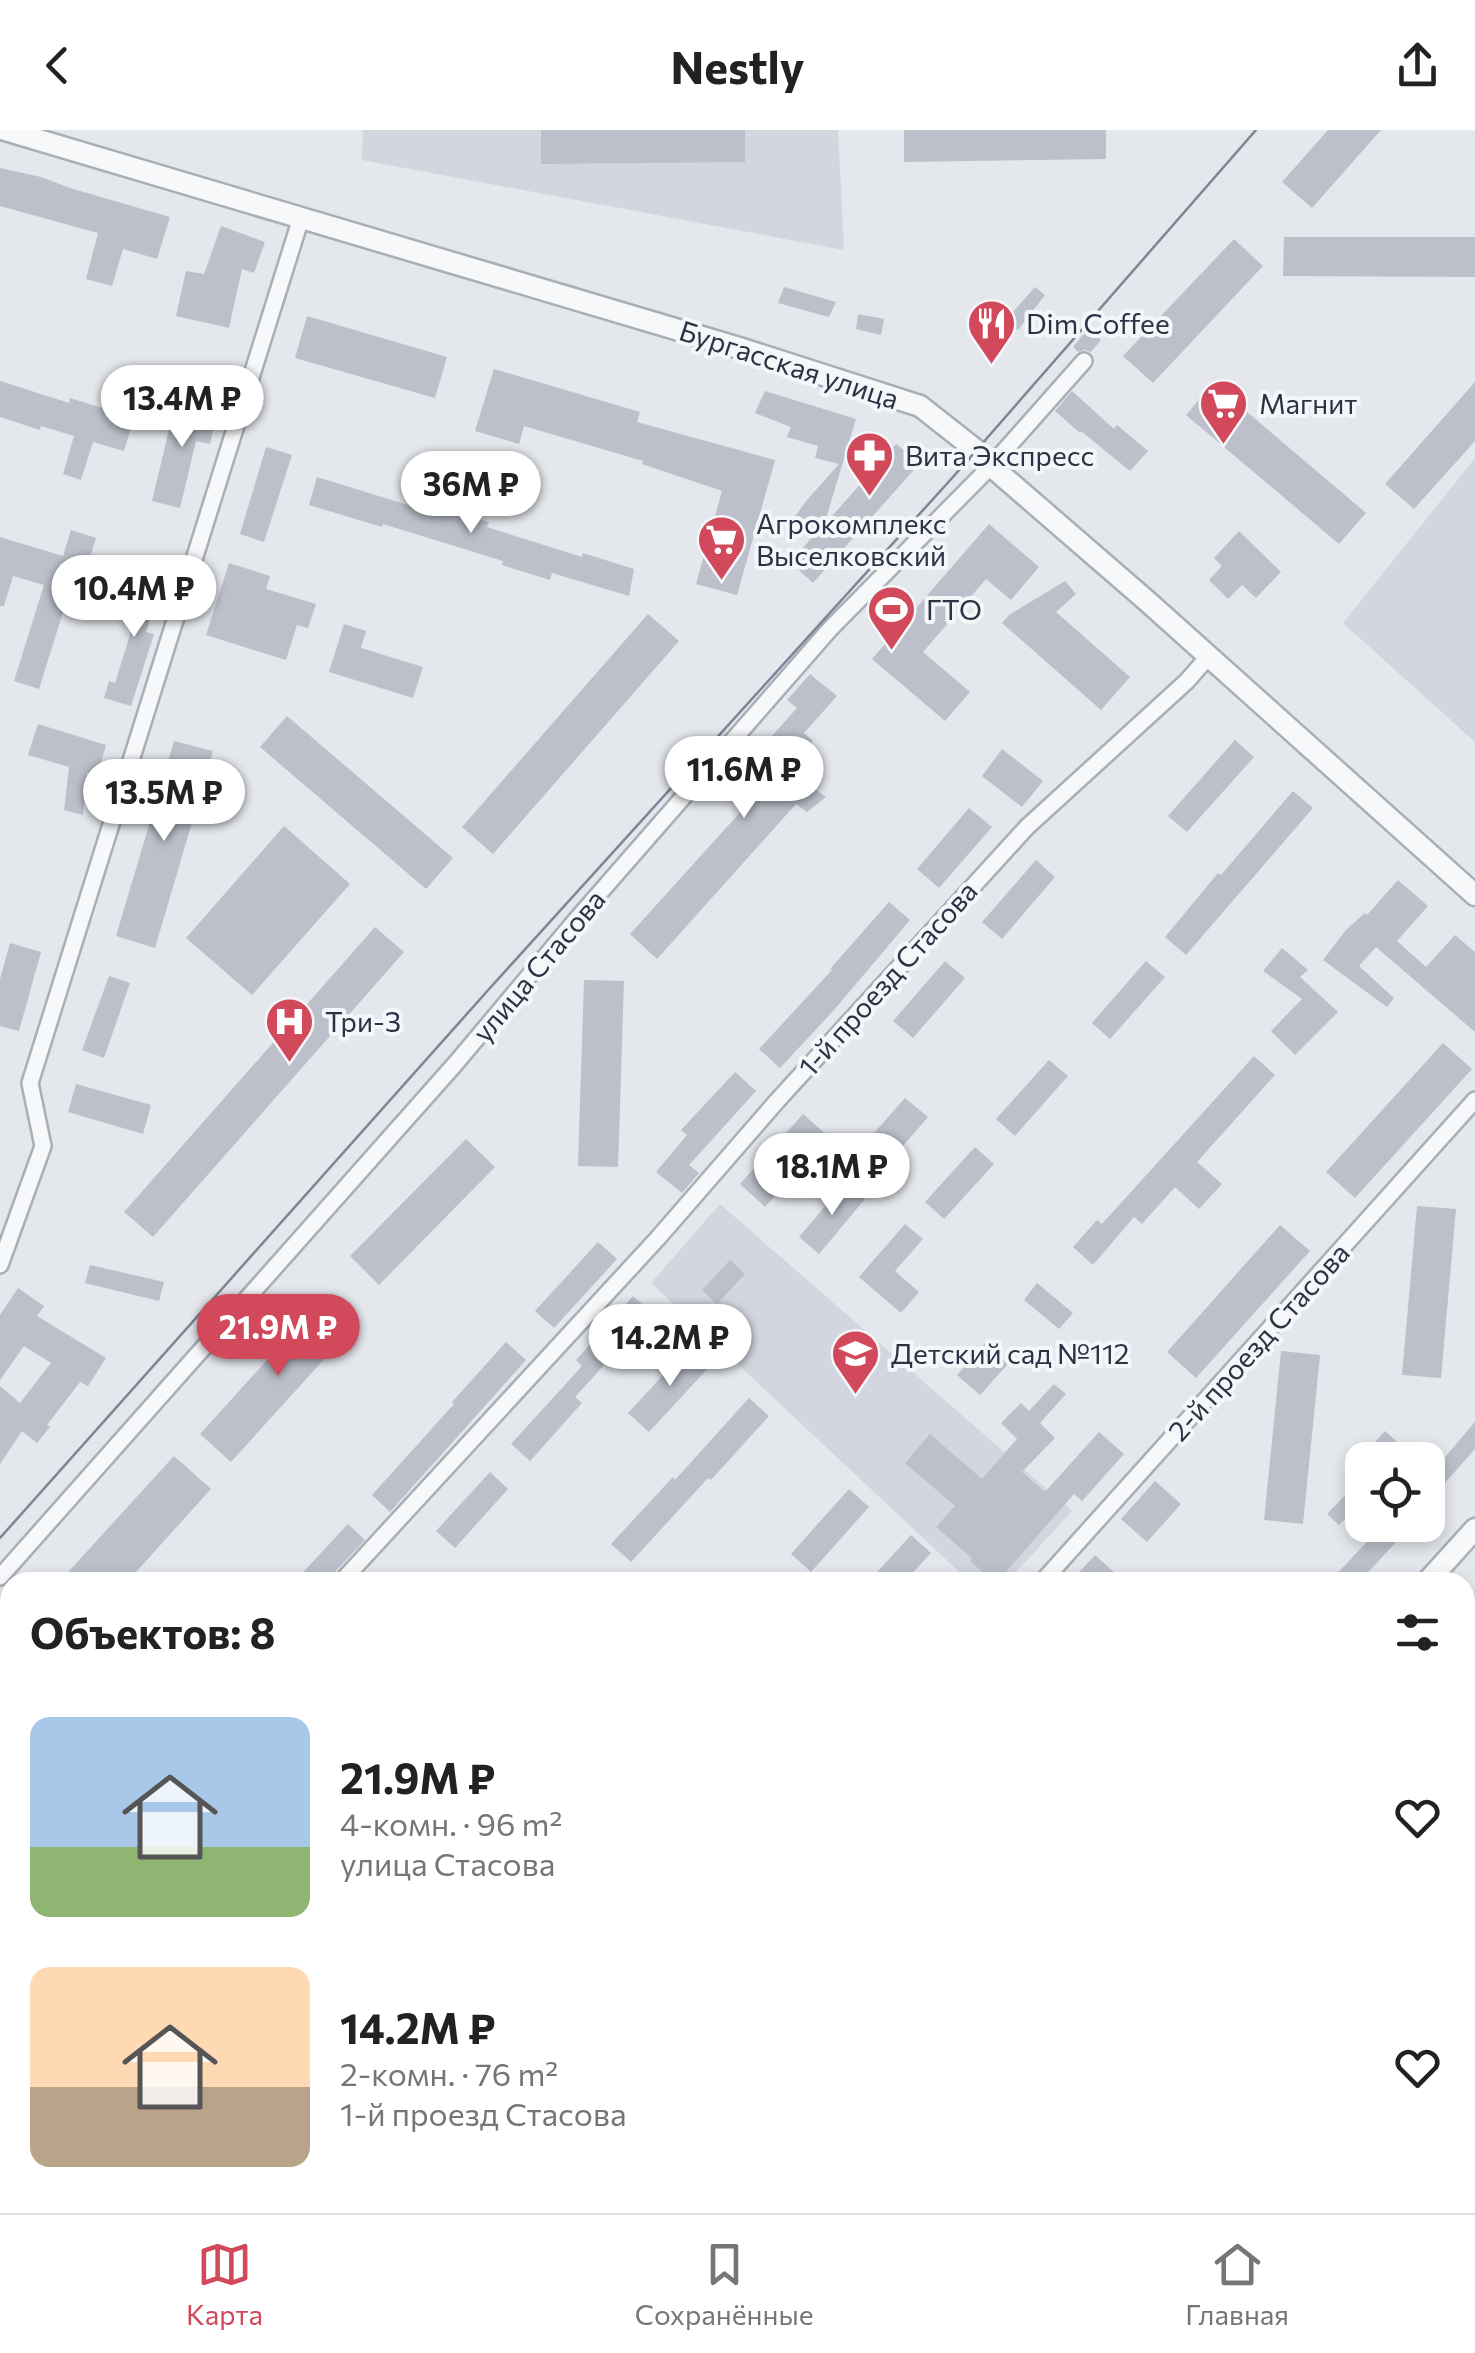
<!DOCTYPE html>
<html lang="ru">
<meta charset="utf-8">
<style>
body{margin:0;font-family:Commissioner,sans-serif;background:#f6f6f6;color:#222;height:100vh;display:flex;flex-direction:column;font-size:38px;white-space:nowrap}
*{box-sizing:border-box;margin:0}
p{font-size:32px;color:#767676}
.icon{flex:none;width:55px;height:55px;fill:none;stroke:currentColor;stroke-width:2;stroke-linecap:round;stroke-linejoin:round}
.map{position:relative;flex:1;overflow:hidden}
.panel{position:absolute;left:0px;top:1442px;width:1475px;height:642px;display:flex;flex-direction:column;background:#fff;border-radius:30px 30px 0 0;box-shadow:0 5px 15px #0003}
.panel>*{flex:none}
.buttons{position:absolute;left:1345px;top:1312px;display:grid;gap:20px}
.buttons a{display:grid;place-items:center;width:100px;height:100px;border-radius:20px;background:#fff;box-shadow:0 5px 15px #0003;font-size:50px}
.price{position:absolute;translate:-50% -85px;padding:0 22px;border-radius:35px;background:#fff;color:#222;font-size:32px;line-height:65px;filter:drop-shadow(0 2px 5px #0008)}
.price::after{content:'';position:absolute;left:50%;top:60px;width:30px;height:22px;margin-left:-15px;background:inherit;clip-path:polygon(0 0,100% 0,50% 100%)}
.price.current{background:#d1495b;color:#fff}
ul{padding:0;list-style:none}
li{display:flex;align-items:center;gap:30px;height:250px;padding:0 30px}
li span{display:grid;place-items:center;flex:none;width:280px;height:200px;border-radius:20px;color:#555}
li>.icon{margin-inline-start:auto}
span .icon{width:120px;height:120px;fill:#fffc;stroke-width:1}
li b{font-size:42px}
h2{display:flex;justify-content:space-between;align-items:center;height:120px;padding:0 30px;font-size:42px}
header{display:flex;justify-content:space-between;align-items:center;height:130px;padding:0 30px;background:#fff;font-size:45px;font-weight:700}
.tab-bar{display:flex;justify-content:space-around;align-items:center;height:140px;border-top:2px solid #e0e0e0;background:#fff;font-size:28px;color:#767676}
.tab-bar a{display:grid;justify-items:center;gap:5px}
.tab-bar .current{color:#d1495b}
.map>svg:first-child{display:block}
.built{fill:#d2d6de}
.building{fill:#bbc0ca}
.lines{fill:none;stroke-linecap:round;stroke-linejoin:round}
.minor-casing{stroke:#a9aeb7;stroke-width:20}
.tertiary-casing{stroke:#a9aeb7;stroke-width:25}
.minor{stroke:#f7f8fa;stroke-width:15}
.tertiary{stroke:#f7f8fa;stroke-width:20}
.tram{stroke:#7d8696;stroke-width:2.5}
.labels{text-anchor:middle;stroke-width:8;stroke-linejoin:round;paint-order:stroke}
.poi-label{font-size:28px;fill:#2b3445;stroke:#f4f6f9;text-anchor:start}
.street-label{font-size:28px;fill:#2b3445;stroke:#f4f6f9}
</style>
<header><svg class="icon" aria-label="back" viewBox="0 0 24 24"><path d="M15 5l-7 7 7 7"/></svg>Nestly<svg class="icon" aria-label="share" viewBox="0 0 24 24"><path d="M12 15V3M7 8l5-5 5 5M5 13v7h14v-7"/></svg></header>
<div class="map">
<svg width="1475" height="2083" viewBox="0 0 1475 2083">
<rect width="100%" height="100%" fill="#e4e7ec"/>
<!-- built -->
<path class="built" d="M363,0H838L844,120L362,30Z
M1475,328V612L1343,493Z
M720,1074L1072,1381L1007,1452H970L651,1153Z"/>
<!-- building -->
<path class="building" d="M541,0H745V32L541,34Z
M904,0H1106V29L904,32Z
M1328,0H1381L1312,78L1282,52Z
M0,38L41,47L70,58L170,87L157,129L123,119L112,156L86,149L98,103L0,76Z
M221,96L265,112L254,143L242,139L229,198L176,186L186,141L204,144Z
M1284,107H1475V147L1283,146Z
M1234,109L1263,136L1153,253L1123,226Z
M784,157L836,172L829,187L778,173Z
M1035,157L1045,165L1018,200L1006,190Z
M858,184L884,189L881,205L856,199Z
M307,186L447,227L435,268L295,228Z
M1088,199L1101,210L1091,222L1085,220L1078,222L1073,217Z
M494,239L640,282L637,292L775,330L737,465L696,454L722,361L642,334L643,331L524,296L519,314L475,301Z
M0,251L69,273L70,268L134,288L124,321L93,312L81,350L63,344L74,306L41,296L40,300L0,287Z
M1475,252V311L1414,379L1385,354Z
M1213,253L1366,383L1339,414L1186,285Z
M765,261L856,289L824,395L896,314L920,333L813,453L790,432L815,404L793,389L807,370L839,334L815,328L818,316L787,307L791,297L755,283Z
M1072,261L1114,299L1117,295L1148,321L1130,341L1081,301L1080,303L1055,281Z
M176,270L218,280L210,314L196,311L180,378L152,371Z
M266,317L292,325L264,412L240,404Z
M317,347L411,376L413,369L489,392L487,397L582,427L583,423L634,439L629,466L552,443L550,450L502,435L503,431L383,394L382,397L309,375Z
M989,394L1039,437L1011,470L986,449L923,522L970,562L945,591L872,529Z
M71,400L96,408L88,434L98,437L89,469L69,463L39,559L14,551L44,455L13,446L4,476H0V407L63,426Z
M1239,401L1281,442L1256,468L1242,455L1228,469L1209,450L1222,436L1214,428Z
M229,433L270,446L266,459L316,474L308,498L297,495L286,530L206,505Z
M126,447L160,458L146,502L154,504L131,576L104,568L109,551L115,553L137,482L117,476Z
M1065,451L1076,464L1056,482L1130,547L1101,580L1002,493L1009,485Z
M648,484L679,511L493,724L462,697Z
M344,494L366,501L361,518L423,537L413,568L329,542Z
M810,544L837,566L804,603L813,611L786,640L826,667L807,682L796,674L657,829L630,804L755,666L734,648L797,578L787,570Z
M287,586L453,728L426,759L260,617Z
M38,594L106,615L97,646L87,643L83,685L64,680L69,637L28,625Z
M1235,610L1254,627L1187,702L1168,686Z
M174,611L213,621L155,818L116,806Z
M1002,619L1043,651L1022,677L982,646Z
M1293,661L1313,678L1186,825L1165,807L1218,743L1221,745Z
M969,678L992,697L939,758L917,739Z
M284,696L350,754L252,865L186,808Z
M1036,730L1055,747L1002,809L982,792Z
M1398,750L1428,776L1397,811L1426,837L1455,805L1475,822V902L1376,817L1359,836L1394,868L1387,877L1323,830L1346,800L1365,783L1367,785Z
M889,772L910,790L834,880L780,938L759,919L832,840L830,839Z
M375,797L404,822L153,1107L124,1082Z
M10,813L41,822L19,901L0,896V849Z
M1282,818L1308,840L1300,847L1338,882L1295,925L1271,901L1302,869L1263,841Z
M945,831L965,848L913,908L893,891Z
M1146,831L1165,847L1110,909L1092,893Z
M109,846L130,853L104,928L82,920Z
M584,850L624,851L618,1037L578,1036Z
M1443,913L1472,939L1355,1068L1326,1042Z
M1254,926L1275,945L1197,1032L1222,1054L1199,1079L1175,1057L1142,1094L1134,1087L1093,1135L1073,1117L1097,1090L1102,1094Z
M1049,930L1068,946L1015,1006L996,989Z
M735,942L756,961L689,1035L699,1043L682,1063L656,1042L687,1005L681,1000Z
M76,954L151,975L143,1004L68,982Z
M905,968L928,987L882,1040L859,1020Z
M803,984L829,1007L765,1077L740,1054Z
M466,1009L495,1037L379,1155L350,1126Z
M975,1017L994,1034L944,1089L925,1072Z
M845,1053L865,1069L819,1124L799,1107Z
M1417,1076L1456,1079L1441,1248L1402,1245Z
M905,1094L923,1109L895,1141L919,1162L901,1183L859,1147Z
M1280,1095L1310,1121L1196,1248L1167,1222Z
M598,1112L617,1129L554,1198L535,1181Z
M730,1130L745,1144L717,1174L702,1160Z
M90,1135L164,1152L159,1171L85,1153Z
M1037,1153L1073,1183L1059,1199L1024,1170Z
M18,1158L44,1176L37,1186L106,1228L88,1256L80,1252L47,1295L50,1297L37,1313L22,1301L0,1334V1256L20,1273L51,1233L24,1216L0,1250V1185Z
M325,1166L356,1194L231,1332L200,1304Z
M633,1166L652,1183L575,1267L582,1273L530,1331L511,1314L582,1236L576,1230Z
M506,1212L526,1230L390,1382L372,1365L454,1274L452,1272Z
M985,1213L1008,1234L980,1265L957,1245Z
M690,1216L711,1235L649,1302L628,1283Z
M1281,1221L1320,1225L1303,1394L1264,1390Z
M1054,1254L1066,1264L1040,1293L1055,1308L1022,1342L1045,1362L1099,1302L1124,1324L1082,1371L1074,1364L997,1452H994L970,1431L972,1428L936,1397L955,1376L905,1333L930,1304L982,1349L1017,1309L1001,1293L1021,1273L1029,1281Z
M749,1268L769,1286L711,1350L708,1348L631,1432L611,1414L673,1347L675,1350Z
M1475,1292V1319L1428,1372V1347Z
M1385,1301L1417,1330H1381L1369,1319Z
M174,1326L211,1359L127,1452H59Z
M490,1342L508,1359L455,1418L436,1401Z
M1362,1348V1372L1339,1395L1327,1384Z
M1155,1351L1181,1374L1147,1412L1121,1389Z
M849,1359L869,1377L811,1442L791,1424Z
M348,1394L365,1410L333,1444L330,1452H294Z
M1383,1395H1405L1392,1408L1396,1412L1359,1452H1329Z
M911,1405L931,1423L904,1452H868Z
M1095,1425L1125,1452H1070Z"/>
<g class="lines">
<defs>
<path id="minor" d="M0,1135L43,1016L30,953L301,88
M0,1447L456,933L576,790L830,499L991,336L1084,231
M341,1452L658,1108L777,971L1027,697L1187,551L1208,527
M1042,1452L1475,970
M0,1545L10,1554
M0,1849L10,1838
M586,2075L595,2083
M463,2083L470,2075"/>
<path id="tertiary" d="M5,0L736,217L920,276L976,320L991,336L1147,471L1475,765
M1427,1452L1475,1399
M869,2083L876,2075"/>
</defs>
<!-- minor casing -->
<use href="#minor" class="minor-casing"/>
<!-- tertiary casing -->
<use href="#tertiary" class="tertiary-casing"/>
<!-- minor -->
<use href="#minor" class="minor"/>
<!-- tertiary -->
<use href="#tertiary" class="tertiary"/>
<!-- tram -->
<path class="tram" d="M0,1408L490,858L953,347L1256,0"/>
</g>
<!-- icons -->
<defs>
<symbol id="restaurant-pin" viewBox="-11 -11 22 30"><path d="M0 17L-7.5 6A9.5 9.5 0 1 1 7.5 6Z" fill="#d1495b" stroke="#f4f6f9"/><path d="M-5-6h1v4h1v-4h1v4h1v-4h1v5L-1.5 .5V6h-2V.5L-5-1ZM5-6V6H3V1.5H1.5Q1.5-4 5-6Z" fill="#fff"/></symbol>
<symbol id="supermarket-pin" viewBox="-11 -11 22 30"><path d="M0 17L-7.5 6A9.5 9.5 0 1 1 7.5 6Z" fill="#d1495b" stroke="#f4f6f9"/><path d="M-6-5.5h2.5l.6 2H6L4.5 2H-2.5L-4.4-4H-6ZM-1.5 3.2a1.3 1.3 0 1 0 .1 0ZM3 3.2a1.3 1.3 0 1 0 .1 0Z" fill="#fff"/></symbol>
<symbol id="pharmacy-pin" viewBox="-11 -11 22 30"><path d="M0 17L-7.5 6A9.5 9.5 0 1 1 7.5 6Z" fill="#d1495b" stroke="#f4f6f9"/><path d="M-2-6h4v4h4v4h-4v4h-4v-4h-4v-4h4Z" fill="#fff"/></symbol>
<symbol id="stadium-pin" viewBox="-11 -11 22 30"><path d="M0 17L-7.5 6A9.5 9.5 0 1 1 7.5 6Z" fill="#d1495b" stroke="#f4f6f9"/><path d="M0-5a6.5 5 0 1 0 0 10a6.5 5 0 1 0 0-10ZM-3.5-1.8h7v3.6h-7Z" fill="#fff"/></symbol>
<symbol id="hospital-pin" viewBox="-11 -11 22 30"><path d="M0 17L-7.5 6A9.5 9.5 0 1 1 7.5 6Z" fill="#d1495b" stroke="#f4f6f9"/><path d="M-5-5h3v3.5h4V-5h3V5h-3V1.5h-4V5h-3Z" fill="#fff"/></symbol>
<symbol id="school-pin" viewBox="-11 -11 22 30"><path d="M0 17L-7.5 6A9.5 9.5 0 1 1 7.5 6Z" fill="#d1495b" stroke="#f4f6f9"/><path d="M0-5L7-2L0 1L-7-2ZM-4 1L0 2.5L4 1V4Q0 6-4 4Z" fill="#fff"/></symbol>
</defs>
<g fill-rule="evenodd">
<use href="#restaurant-pin" x="964" y="166" width="55" height="75"/>
<use href="#supermarket-pin" x="1196" y="246" width="55" height="75"/>
<use href="#pharmacy-pin" x="842" y="298" width="55" height="75"/>
<use href="#supermarket-pin" x="694" y="382" width="55" height="75"/>
<use href="#stadium-pin" x="864" y="452" width="55" height="75"/>
<use href="#hospital-pin" x="262" y="864" width="55" height="75"/>
<use href="#school-pin" x="828" y="1196" width="55" height="75"/>
</g>
<g class="labels">
<!-- poi labels -->
<g class="poi-label">
<text x="1026" y="204">Dim Coffee</text>
<text x="1259" y="284">Магнит</text>
<text x="905" y="336">Вита Экспресс</text>
<text x="756" y="404">Агрокомплекс<tspan x="756" dy="32">Выселковский</tspan></text>
<text x="926" y="490">ГТО</text>
<text x="325" y="902">Три-З</text>
<text x="891" y="1234">Детский сад №112</text>
</g>
<!-- street labels -->
<g class="street-label">
<text transform="translate(789 235) rotate(18)" y="10">Бургасская улица</text>
<text transform="translate(539 836) rotate(-50)" y="10">улица Стасова</text>
<text transform="translate(888 849) rotate(-48)" y="10">1-й проезд Стасова</text>
<text transform="translate(1259 1212) rotate(-48)" y="10">2-й проезд Стасова</text>
</g>
</g>
</svg>
<div class="buttons">
<a><svg class="icon" aria-label="locate" viewBox="0 0 24 24"><circle cx="12" cy="12" r="6"/><path d="M12 2v4M12 18v4M2 12h4M18 12h4"/></svg></a>
</div>
<b class="price" style="left:182px;top:320px">13.4M ₽</b>
<b class="price" style="left:471px;top:406px">36M ₽</b>
<b class="price" style="left:134px;top:510px">10.4M ₽</b>
<b class="price" style="left:744px;top:691px">11.6M ₽</b>
<b class="price" style="left:164px;top:714px">13.5M ₽</b>
<b class="price" style="left:832px;top:1088px">18.1M ₽</b>
<b class="price current" style="left:278px;top:1249px">21.9M ₽</b>
<b class="price" style="left:670px;top:1259px">14.2M ₽</b>
<section class="panel">
<h2>Объектов: 8<svg class="icon" aria-label="filters" viewBox="0 0 24 24"><path d="M4 7h16M4 17h16"/><circle cx="9" cy="7" r="2"/><circle cx="15" cy="17" r="2"/></svg></h2>
<ul>
<li><span style="background:linear-gradient(#a9c7e8 65%,#8fb573 0)"><svg class="icon" aria-label="home" viewBox="0 0 24 24"><path d="M3 11l9-7 9 7M6 9v11h12V9"/></svg></span><div><b>21.9M ₽</b><p>4-комн. · 96 m²</p><p>улица Стасова</p></div><svg class="icon" aria-label="heart" viewBox="0 0 24 24"><path d="M12 20l-8-8c-3-5 5-10 8-4 3-6 11-1 8 4z"/></svg></li>
<li><span style="background:linear-gradient(#ffd9b3 60%,#b9a48a 0)"><svg class="icon" aria-label="home" viewBox="0 0 24 24"><path d="M3 11l9-7 9 7M6 9v11h12V9"/></svg></span><div><b>14.2M ₽</b><p>2-комн. · 76 m²</p><p>1-й проезд Стасова</p></div><svg class="icon" aria-label="heart" viewBox="0 0 24 24"><path d="M12 20l-8-8c-3-5 5-10 8-4 3-6 11-1 8 4z"/></svg></li>
</ul>
</section>
</div>
<nav class="tab-bar">
<a class="current"><svg class="icon" aria-label="map" viewBox="0 0 24 24"><path d="M3 6l6-2 6 2 6-2v14l-6 2-6-2-6 2zM9 4v14M15 6v14"/></svg>Карта</a>
<a><svg class="icon" aria-label="saved" viewBox="0 0 24 24"><path d="M7 4h10v16l-5-4-5 4z"/></svg>Сохранённые</a>
<a><svg class="icon" aria-label="home" viewBox="0 0 24 24"><path d="M3 11l9-7 9 7M6 9v11h12V9"/></svg>Главная</a>
</nav>
